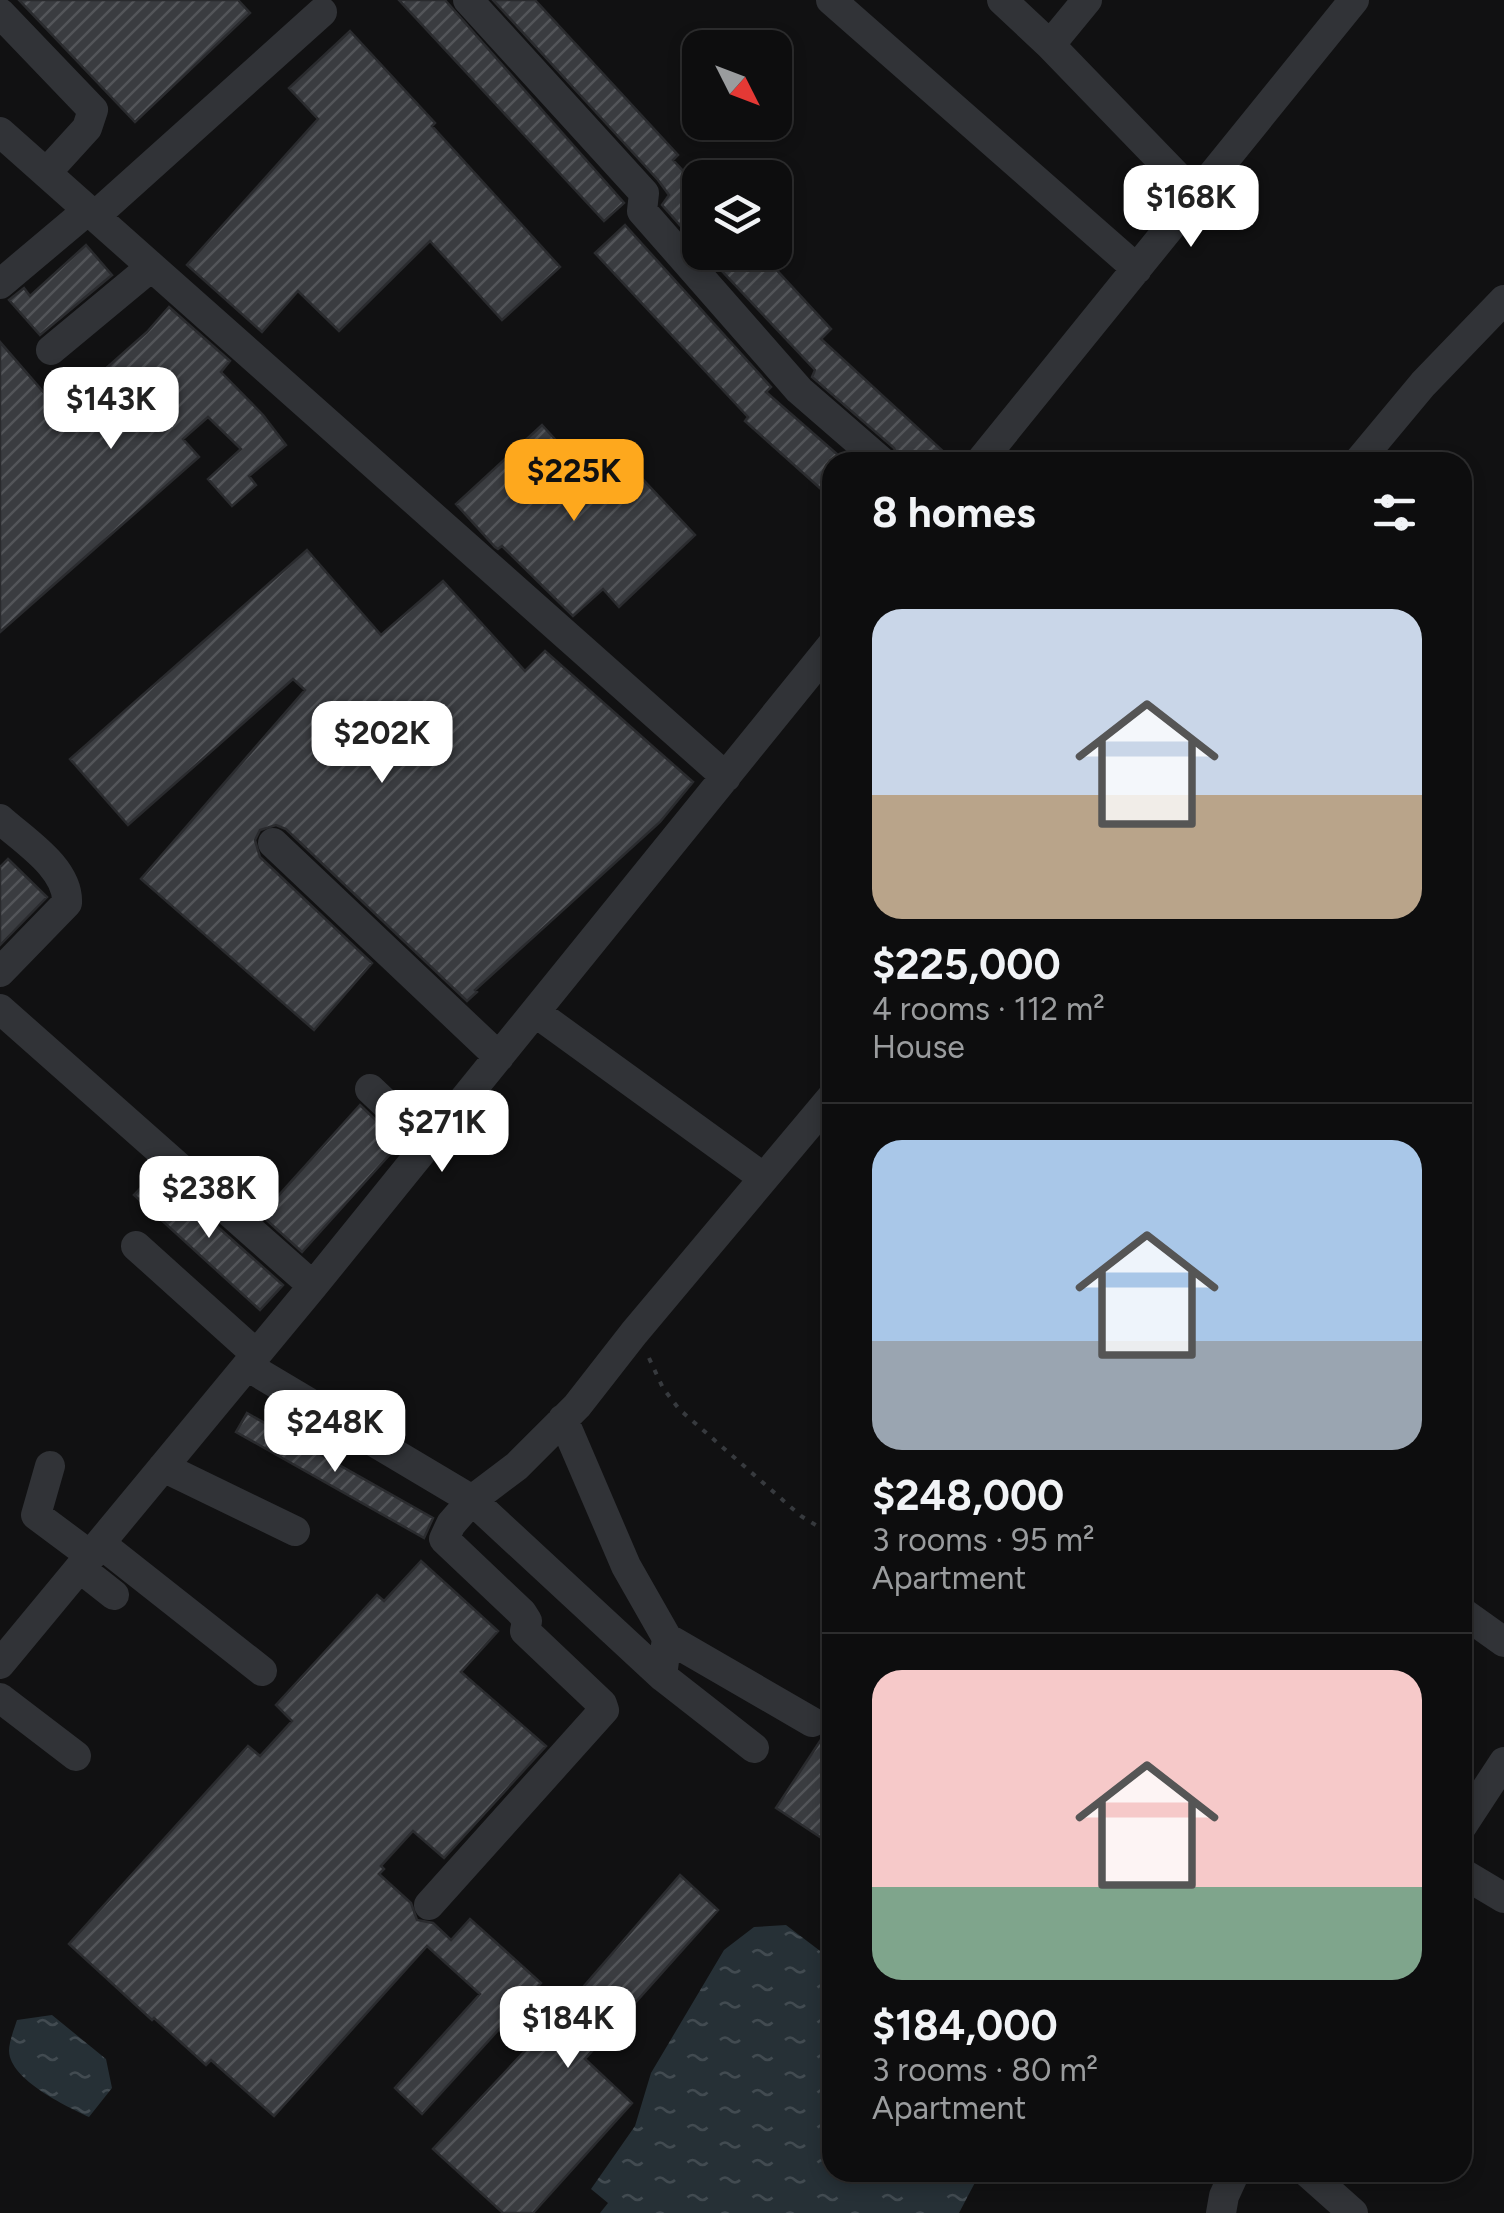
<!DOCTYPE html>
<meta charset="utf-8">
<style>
body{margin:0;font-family:Figtree,sans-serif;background:#161617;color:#f1f3f6;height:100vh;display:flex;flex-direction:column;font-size:38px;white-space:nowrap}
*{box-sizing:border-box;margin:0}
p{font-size:32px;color:#9a9c9e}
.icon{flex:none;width:55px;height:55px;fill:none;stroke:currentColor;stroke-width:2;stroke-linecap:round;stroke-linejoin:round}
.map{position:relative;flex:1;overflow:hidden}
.panel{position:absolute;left:822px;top:452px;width:650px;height:1730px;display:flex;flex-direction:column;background:#0d0d0e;border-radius:30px;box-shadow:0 5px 15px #0003,0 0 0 2px #2d2d2e}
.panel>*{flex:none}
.needle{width:65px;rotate:132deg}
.controls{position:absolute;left:682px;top:30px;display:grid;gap:20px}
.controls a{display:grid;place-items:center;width:110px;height:110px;border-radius:20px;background:#0d0d0e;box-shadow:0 5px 15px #0003,0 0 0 2px #2d2d2e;font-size:50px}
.price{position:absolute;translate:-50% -85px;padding:0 22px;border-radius:20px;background:#fff;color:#222;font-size:32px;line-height:65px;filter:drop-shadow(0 2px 5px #0008)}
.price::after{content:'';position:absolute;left:50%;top:60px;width:30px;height:22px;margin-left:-15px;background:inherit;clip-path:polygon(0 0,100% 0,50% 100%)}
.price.active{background:#fea81d;color:#111}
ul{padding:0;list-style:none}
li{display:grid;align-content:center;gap:20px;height:530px;padding:0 50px}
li+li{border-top:2px solid #2d2d2e}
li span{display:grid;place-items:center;height:310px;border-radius:30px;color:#555}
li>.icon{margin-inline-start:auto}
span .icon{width:180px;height:180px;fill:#fffc;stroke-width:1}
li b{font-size:42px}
h2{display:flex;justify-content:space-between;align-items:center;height:120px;padding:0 50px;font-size:42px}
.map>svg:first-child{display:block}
.water{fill:url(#water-ripples)}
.building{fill:url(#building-hatch);stroke:#2a2b2e;stroke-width:2.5}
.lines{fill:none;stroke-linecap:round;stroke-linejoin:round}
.path{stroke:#373a3e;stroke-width:4;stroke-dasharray:5 8;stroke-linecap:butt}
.minor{stroke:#313337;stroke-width:30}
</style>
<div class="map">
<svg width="1504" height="2213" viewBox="0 0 1504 2213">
<defs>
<pattern id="water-ripples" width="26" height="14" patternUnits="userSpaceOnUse" patternTransform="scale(2.5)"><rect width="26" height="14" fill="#263036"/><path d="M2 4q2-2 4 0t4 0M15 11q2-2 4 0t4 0" fill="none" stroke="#424b51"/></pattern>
<pattern id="building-hatch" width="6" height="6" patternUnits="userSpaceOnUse" patternTransform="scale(2.5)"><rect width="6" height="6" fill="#3a3c40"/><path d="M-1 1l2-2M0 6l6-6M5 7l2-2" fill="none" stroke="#535559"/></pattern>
</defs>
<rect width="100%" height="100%" fill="#111112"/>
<!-- water -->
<path class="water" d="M786,1925L832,1960V2172L980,2173L959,2213H600L608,2203L591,2189L635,2126L651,2073L724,1950L754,1927Z
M52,2015L106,2059L112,2088L89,2117C66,2106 10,2080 9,2051C9,2042 14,2029 17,2020Z"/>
<!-- building -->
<path class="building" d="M19,0H238L250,13L135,122Z
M399,0H445L624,203L604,221Z
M493,0H535L678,155L673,160L700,189V248L662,205L669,195L658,180Z
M350,31L435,123L432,126L560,267L502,320L430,241L339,331L298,291L262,332L187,265L318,119L289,88Z
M625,225L771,387L766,392L846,462H832V499L745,421L748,417L595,253Z
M86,245L112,275L40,335L9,300L24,288L30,296Z
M704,252H760L831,329L821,339L946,454L938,462H900L894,448L812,377L815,370Z
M169,307L230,361L221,372L263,415L286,445L249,476L256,485L232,506L208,479L241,449L208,417L183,439L199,457L0,632V342L59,410L147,332Z
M542,425L608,497L635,471L695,535L619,607L603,589L573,616L502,546L498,549L495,547L456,504Z
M307,550L381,635L443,581L525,671L545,651L693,782L660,822L475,990L477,992L467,1001L286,829L276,825L260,830L255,840L260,857L372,963L314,1030L141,879L305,690L293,679L128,825L70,759Z
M8,859L47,897L0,945V867Z
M360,1105L400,1143L302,1252L261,1215Z
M156,1172L283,1285L260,1310L134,1195Z
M247,1413L433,1518L424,1538L236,1432Z
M421,1561L498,1631L461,1672L546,1746L444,1858L413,1831L381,1866L384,1869L379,1874L411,1903L417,1920L433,1923L451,1940L470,1919L541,1983L422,2114L395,2088L480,1994L427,1946L274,2116L211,2060L206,2065L154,2018L152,2020L69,1944L248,1746L260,1756L292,1721L276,1705L377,1595L384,1601Z
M832,1723V1845L776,1808Z
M680,1875L718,1910L585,2059L632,2103L533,2213H503L433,2149L565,2008Z"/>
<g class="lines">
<!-- path -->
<path class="path" d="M649,1358L663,1388L679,1409L801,1516L832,1535"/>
<!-- minor -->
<path class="minor" d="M468,0L644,193L642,211L799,390L882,462
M831,0L1137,269
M1002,0L1050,45L1196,196
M0,13L93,110L87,128L46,173
M1050,45L1087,0
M0,132L726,777
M95,216L322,12
M0,284L88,210
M51,350L151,267
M980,462L1354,0
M1358,462L1423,384L1504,300
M0,819C23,840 69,868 67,903L0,972
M273,843L499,1057
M0,1009L313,1286
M535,1012L764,1178
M370,1089L428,1144
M136,1246L256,1354
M247,1366L472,1500L662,1676L754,1748
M563,1419L626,1566L667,1638L662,1676
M50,1466L36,1515L91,1556
M163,1467L295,1531
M101,1544L262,1671
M81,1569L114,1595
M1462,1612L1504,1642
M667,1638L812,1722
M0,1664L313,1286L832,645
M0,1698L76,1756
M1462,1826L1504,1762
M1462,1873L1504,1898
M429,1905L604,1710L602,1704L525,1631L527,1621L522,1613L444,1539L451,1524L472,1500L517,1466L577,1406L634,1333L832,1097
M1307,2172L1353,2213
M1221,2213L1224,2196L1235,2172"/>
</g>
</svg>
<div class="controls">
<a><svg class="needle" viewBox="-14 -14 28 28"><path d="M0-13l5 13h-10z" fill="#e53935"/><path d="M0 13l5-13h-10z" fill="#9a9c9e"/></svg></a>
<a><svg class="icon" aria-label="layers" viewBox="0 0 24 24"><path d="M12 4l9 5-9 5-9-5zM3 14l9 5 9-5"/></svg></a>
</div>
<b class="price" style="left:1191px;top:250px">$168K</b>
<b class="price" style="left:111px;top:452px">$143K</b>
<b class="price active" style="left:574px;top:524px">$225K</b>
<b class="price" style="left:382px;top:786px">$202K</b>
<b class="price" style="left:442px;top:1175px">$271K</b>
<b class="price" style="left:209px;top:1241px">$238K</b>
<b class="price" style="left:335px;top:1475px">$248K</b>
<b class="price" style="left:568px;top:2071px">$184K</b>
<section class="panel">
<h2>8 homes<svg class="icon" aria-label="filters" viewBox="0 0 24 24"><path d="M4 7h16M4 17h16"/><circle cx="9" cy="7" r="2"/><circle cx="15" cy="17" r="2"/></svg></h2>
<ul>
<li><span style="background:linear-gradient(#c9d6e8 60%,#b9a48a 0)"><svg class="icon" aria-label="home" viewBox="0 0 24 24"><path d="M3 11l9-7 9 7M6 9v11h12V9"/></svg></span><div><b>$225,000</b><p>4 rooms · 112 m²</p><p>House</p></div></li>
<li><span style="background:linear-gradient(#a9c7e8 65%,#9aa5b1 0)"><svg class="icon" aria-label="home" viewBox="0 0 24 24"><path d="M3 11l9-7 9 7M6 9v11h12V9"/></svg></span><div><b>$248,000</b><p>3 rooms · 95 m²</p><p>Apartment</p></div></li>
<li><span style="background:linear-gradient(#f6c9c9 70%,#7fa58c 0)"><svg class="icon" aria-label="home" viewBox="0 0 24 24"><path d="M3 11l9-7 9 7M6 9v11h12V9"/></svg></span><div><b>$184,000</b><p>3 rooms · 80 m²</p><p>Apartment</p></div></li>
</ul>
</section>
</div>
